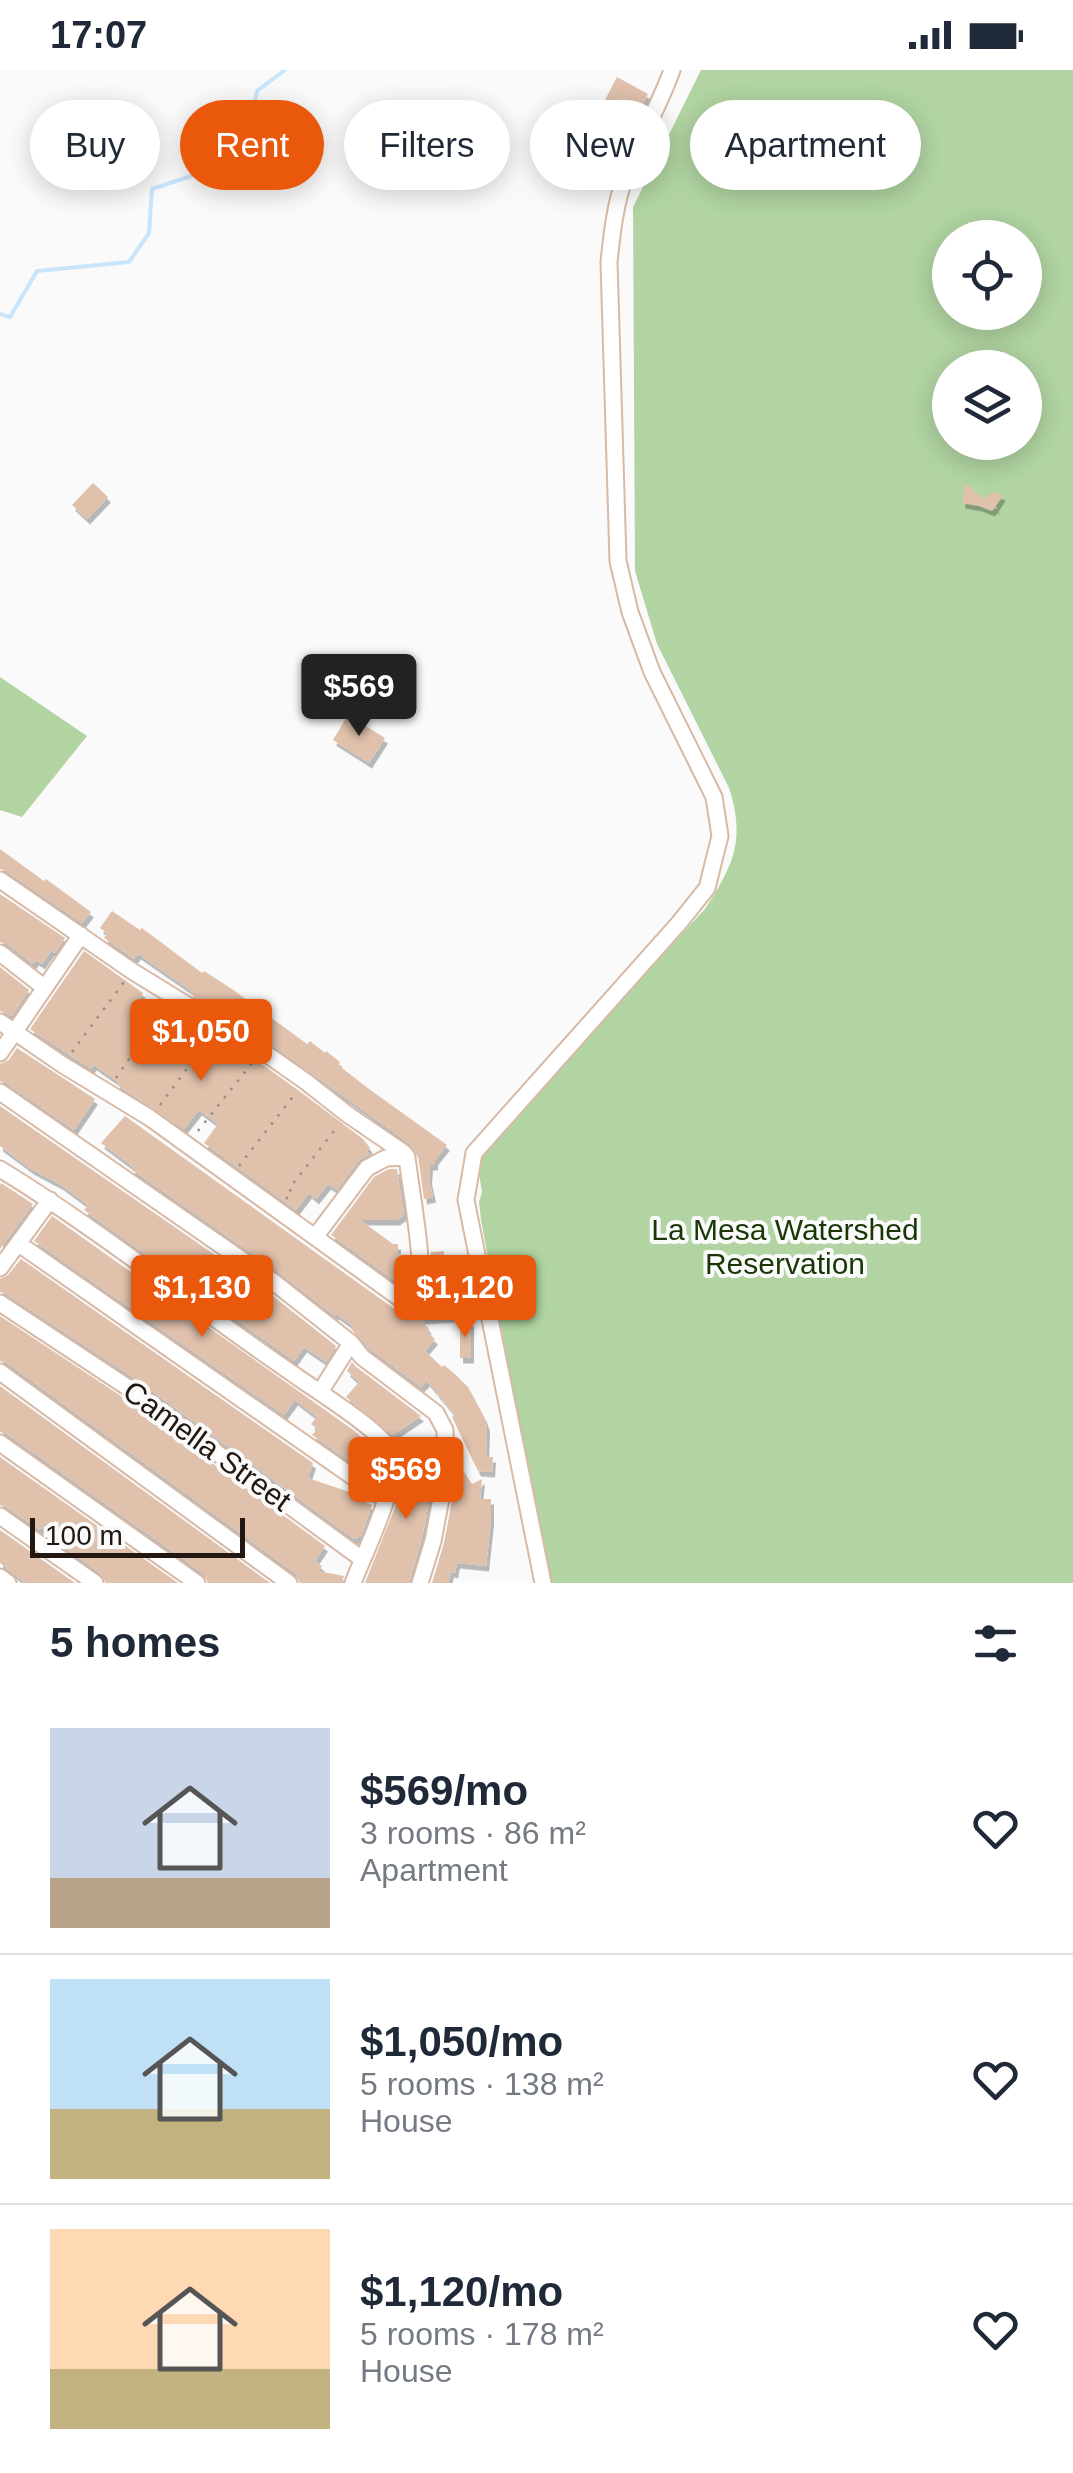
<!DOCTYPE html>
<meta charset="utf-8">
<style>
body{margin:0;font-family:Arial,sans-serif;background:#f6f6f7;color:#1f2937;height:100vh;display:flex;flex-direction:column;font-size:38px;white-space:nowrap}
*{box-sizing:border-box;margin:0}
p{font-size:32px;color:#747a83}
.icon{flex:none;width:55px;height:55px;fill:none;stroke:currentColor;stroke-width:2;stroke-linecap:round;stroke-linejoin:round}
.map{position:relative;height:1513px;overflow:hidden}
.drawer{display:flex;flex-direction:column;background:#fff;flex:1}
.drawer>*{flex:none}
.hud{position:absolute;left:30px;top:30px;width:1015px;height:90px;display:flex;gap:20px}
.fabs{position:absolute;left:932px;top:150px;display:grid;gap:20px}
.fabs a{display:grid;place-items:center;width:110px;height:110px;border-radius:50%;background:#fff;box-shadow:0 5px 25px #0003;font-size:50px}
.scale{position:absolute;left:30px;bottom:25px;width:215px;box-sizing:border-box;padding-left:10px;border:5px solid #231811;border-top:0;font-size:28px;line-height:35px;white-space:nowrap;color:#231811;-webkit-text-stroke:8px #fafafa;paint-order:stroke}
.price{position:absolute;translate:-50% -85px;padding:0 22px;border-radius:10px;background:#ea580c;color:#fff;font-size:32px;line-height:65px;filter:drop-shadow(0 2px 5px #0008)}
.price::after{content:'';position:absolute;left:50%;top:60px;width:30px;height:22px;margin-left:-15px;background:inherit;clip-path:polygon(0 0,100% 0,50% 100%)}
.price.selected{background:#222;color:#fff}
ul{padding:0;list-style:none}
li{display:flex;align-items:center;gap:30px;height:250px;padding:0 50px}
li+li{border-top:2px solid #e0e1e3}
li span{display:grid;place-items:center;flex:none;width:280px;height:200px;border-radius:0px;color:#555}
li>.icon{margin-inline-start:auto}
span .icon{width:120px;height:120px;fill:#fffc;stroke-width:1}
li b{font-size:42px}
h2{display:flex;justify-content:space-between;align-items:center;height:120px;padding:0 50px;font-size:42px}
.tag{padding:0 35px;border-radius:45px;background:#fff;box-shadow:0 5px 25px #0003;font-size:35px;line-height:90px}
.tag.selected{background:#ea580c;color:#fff}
.status{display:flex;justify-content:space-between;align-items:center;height:70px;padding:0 50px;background:#fff;direction:ltr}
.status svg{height:28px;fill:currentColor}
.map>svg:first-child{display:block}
.green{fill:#b1d4a2;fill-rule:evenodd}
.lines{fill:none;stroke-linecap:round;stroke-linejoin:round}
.stream{stroke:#c8e5fb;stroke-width:4}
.building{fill:#dfc1ac;filter:url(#shadow)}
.minor-casing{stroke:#d7b9a5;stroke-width:19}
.path{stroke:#948f8c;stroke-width:2.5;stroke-dasharray:2.5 8;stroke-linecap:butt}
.minor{stroke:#fff;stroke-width:15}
.labels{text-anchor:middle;stroke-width:8;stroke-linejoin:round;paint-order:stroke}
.park-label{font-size:30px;fill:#183705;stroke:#fafafa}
.street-label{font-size:30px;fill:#231811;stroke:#fafafa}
</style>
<div class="status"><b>17:07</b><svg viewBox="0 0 49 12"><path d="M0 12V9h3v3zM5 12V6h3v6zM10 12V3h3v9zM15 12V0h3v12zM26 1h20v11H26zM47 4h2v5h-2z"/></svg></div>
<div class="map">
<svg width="1073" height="1513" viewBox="0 0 1073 1513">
<defs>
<filter id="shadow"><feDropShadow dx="3" dy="5.5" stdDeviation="0" flood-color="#0004"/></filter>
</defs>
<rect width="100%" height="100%" fill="#fafafa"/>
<!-- green -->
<path class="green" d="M701,0H1073V1513H549L481,1150L479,1132L482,1122L476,1085L705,839C733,796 746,770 729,718L657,574L635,501L633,137ZM950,168H1025V242H950ZM950,298H1025V372H950Z
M0,607L87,666L22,747L0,740Z"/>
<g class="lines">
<!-- stream -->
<path class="stream" d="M0,244L10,247L37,201L129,192L149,163L152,119L203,102L248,73L257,21L285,0"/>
</g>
<!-- building -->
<path class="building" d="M617,7L648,24L626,64L616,58L606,77L586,66Z
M93,413L108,427L87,449L72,435Z
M965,413L985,429L992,422L1003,425L995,437L998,439L994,438L992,441L979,436L962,433Z
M348,645L385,668L369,693L333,670Z
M0,779L44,811L46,809L91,842L82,853L6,801L0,799Z
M0,824L65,868L55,883L51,881L42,894L36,890L33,894L7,874L0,872Z
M112,841L140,860L142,858L202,903L204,901L232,919L307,974L310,971L325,983L326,981L340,992L338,995L369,1019L447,1075L435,1090V1095H430L429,1109L433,1127L424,1129L418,1086L410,1074L268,972L193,926L190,920L138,884L134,889L104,868L107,863L100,858Z
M84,881L143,923L139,930L143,933L136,942L156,955L168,938L179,946L180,944L256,990L298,1020L363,1069L370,1078L367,1080L369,1084L358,1091L337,1120L328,1114L316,1129L309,1123L296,1140L204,1073L218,1054L199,1040L184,1059L116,1014L118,1012L94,995L91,999L30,959Z
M0,897L29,920L12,946L0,941Z
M17,978L95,1029L74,1060L6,1013L0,1011V994L9,990Z
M0,1036L264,1219L336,1276L326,1292L304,1277L294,1291L84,1140L88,1135L61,1115L31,1099L0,1076Z
M125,1046L396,1240L405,1241L412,1235L421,1245L434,1226H445V1220L459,1221L462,1238L454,1247L421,1249L429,1259L426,1261L435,1269L425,1281L442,1297L444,1295L456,1305L468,1317L484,1347L487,1356L486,1387H493L492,1402L478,1401L452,1347L455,1345L427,1311L421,1317L370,1279L351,1259L353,1256L336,1244L335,1246L277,1201L131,1099L133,1097L101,1073Z
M389,1099H397L404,1145L397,1150H360L393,1174H398V1184L408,1185L407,1208L401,1215L331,1165L374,1107Z
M1,1113L33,1134L0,1179V1115Z
M52,1146L356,1362L380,1386V1404L376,1409L312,1365L317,1359L311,1354L317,1347L295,1330L284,1345L34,1171Z
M444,1181L445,1218L438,1219L434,1199H431V1182Z
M21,1189L313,1393L308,1408L361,1426V1430L372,1435L361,1466L354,1469L131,1306L6,1224L0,1222V1209L8,1205Z
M0,1246L118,1324L325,1476L315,1491L322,1496L318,1501L344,1506L342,1513H300L296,1504L7,1293L0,1291Z
M460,1251H471V1288H460Z
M352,1292L355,1296L421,1346L393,1365L346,1327L359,1312L347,1301Z
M0,1316L270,1513H208L204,1504L7,1364L0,1362Z
M406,1378H422V1384L434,1385L435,1401L422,1468L409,1513H365L397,1432Z
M0,1387L178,1513H106L101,1504L61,1475L66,1468L46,1452L40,1460L6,1437L0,1435Z
M457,1391L472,1414L482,1409L480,1429H491V1450L486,1496L457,1493L455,1503L451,1502L448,1513H432L444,1473L457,1404Z
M0,1460L75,1513H25L0,1493Z"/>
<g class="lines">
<defs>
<path id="minor" d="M0,810L132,901L262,981L305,1011L347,1044L404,1083L407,1087C409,1109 426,1199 418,1212C415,1218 407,1224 402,1230L150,1048L63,995L0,952
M0,883L45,918
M0,983L81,865
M0,1022L271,1210L351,1273L362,1287L436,1343L445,1360L446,1402L433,1471L420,1513
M0,1099C103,1162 196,1238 296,1306C315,1320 384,1362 391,1382C401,1412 364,1483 353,1513
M315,1167L367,1098L386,1088L407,1087
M19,1174L386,1430
M0,1198L50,1130
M0,1233L124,1315L362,1489
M0,1302L289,1513
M320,1322L351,1273
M0,1373L197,1513
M0,1446L95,1513
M0,1507L8,1513
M543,1513L466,1130L474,1083L679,853L707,818L720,766L714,727L652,602L630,542L618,491L609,192C612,163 615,135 625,107C638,71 659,37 672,0"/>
</defs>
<!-- minor casing -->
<use href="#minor" class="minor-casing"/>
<!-- path -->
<path class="path" d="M72,982L124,912
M116,1008L165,936
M160,1035L212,965
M198,1061L252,993
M239,1096L295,1024
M286,1129L292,1122L289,1119L337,1057"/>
<!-- minor -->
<use href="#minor" class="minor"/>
</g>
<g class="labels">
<!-- park labels -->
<g class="park-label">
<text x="785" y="1170">La Mesa Watershed<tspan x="785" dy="34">Reservation</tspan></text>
</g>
<!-- street labels -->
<g class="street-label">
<text transform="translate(207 1376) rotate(36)" y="10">Camella Street</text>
</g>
</g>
</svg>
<div class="fabs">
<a><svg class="icon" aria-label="locate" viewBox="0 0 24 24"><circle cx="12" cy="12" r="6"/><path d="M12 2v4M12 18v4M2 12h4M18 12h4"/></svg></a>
<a><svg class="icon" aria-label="layers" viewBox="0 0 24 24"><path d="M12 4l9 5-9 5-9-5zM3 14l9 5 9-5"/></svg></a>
</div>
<div class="scale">100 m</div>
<b class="price selected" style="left:359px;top:669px">$569</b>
<b class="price" style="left:201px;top:1014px">$1,050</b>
<b class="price" style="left:202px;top:1270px">$1,130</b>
<b class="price" style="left:465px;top:1270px">$1,120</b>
<b class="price" style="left:406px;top:1452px">$569</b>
<div class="hud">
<a class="tag">Buy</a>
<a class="tag selected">Rent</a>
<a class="tag">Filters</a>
<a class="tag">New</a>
<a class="tag">Apartment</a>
</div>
</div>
<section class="drawer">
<h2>5 homes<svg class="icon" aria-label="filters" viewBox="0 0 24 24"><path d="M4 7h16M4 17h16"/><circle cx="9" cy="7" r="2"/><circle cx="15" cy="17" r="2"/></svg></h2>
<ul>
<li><span style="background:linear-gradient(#c9d6e8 75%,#b9a48a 0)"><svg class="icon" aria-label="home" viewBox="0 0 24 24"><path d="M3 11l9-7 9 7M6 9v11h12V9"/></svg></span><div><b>$569/mo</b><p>3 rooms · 86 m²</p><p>Apartment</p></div><svg class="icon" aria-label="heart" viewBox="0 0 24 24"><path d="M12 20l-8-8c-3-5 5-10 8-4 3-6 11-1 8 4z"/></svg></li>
<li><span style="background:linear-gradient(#bfe0f5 65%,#c2b280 0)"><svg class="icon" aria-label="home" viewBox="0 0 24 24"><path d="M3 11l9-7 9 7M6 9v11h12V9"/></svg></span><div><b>$1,050/mo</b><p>5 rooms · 138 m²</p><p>House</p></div><svg class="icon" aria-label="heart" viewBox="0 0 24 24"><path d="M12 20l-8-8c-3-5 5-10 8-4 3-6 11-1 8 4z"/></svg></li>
<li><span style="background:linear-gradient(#ffd9b3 70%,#c2b280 0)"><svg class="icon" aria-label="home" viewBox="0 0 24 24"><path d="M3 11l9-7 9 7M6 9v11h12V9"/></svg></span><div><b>$1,120/mo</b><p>5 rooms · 178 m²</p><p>House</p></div><svg class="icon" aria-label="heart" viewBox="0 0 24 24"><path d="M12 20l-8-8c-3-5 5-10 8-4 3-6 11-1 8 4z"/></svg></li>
</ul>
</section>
